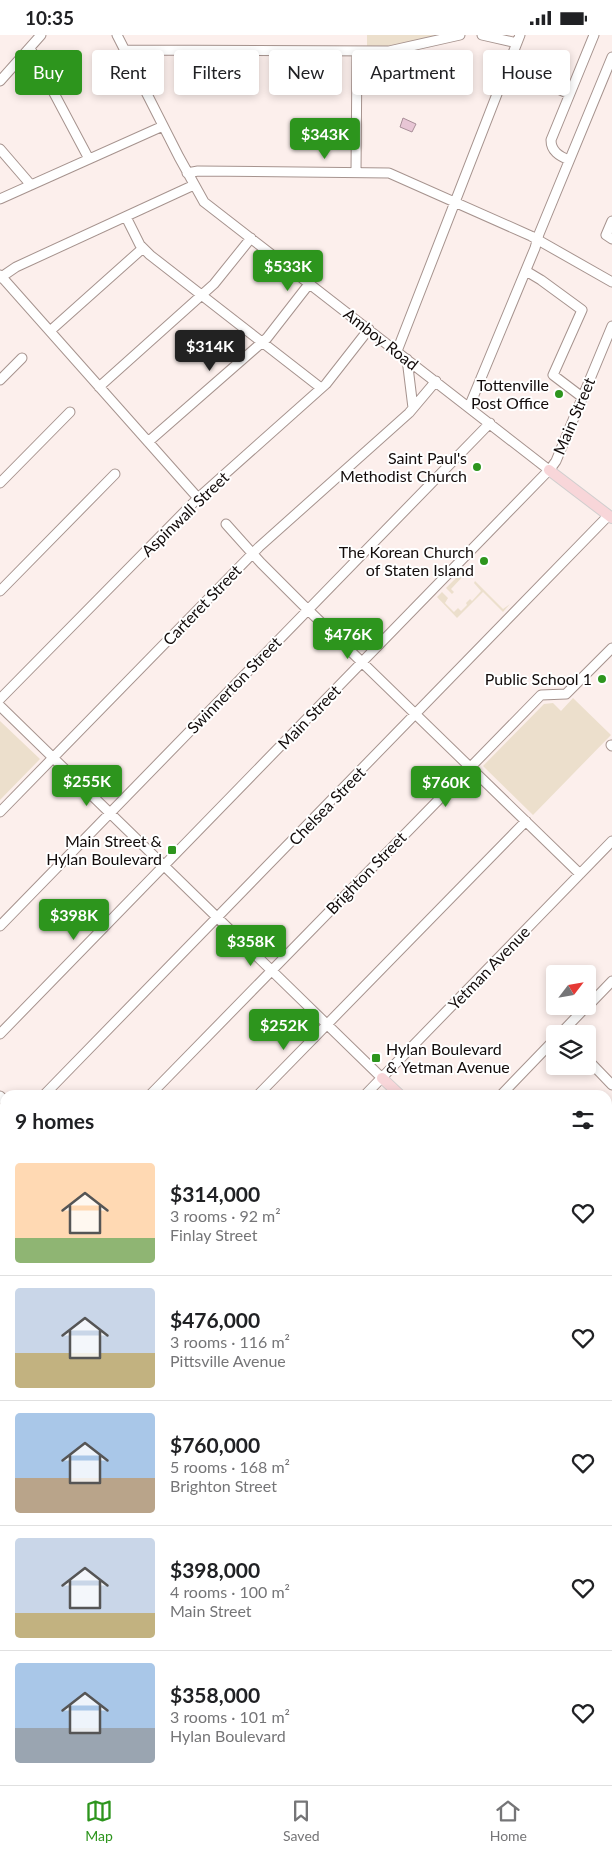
<!DOCTYPE html>
<meta charset="utf-8">
<style>
body{margin:0;font-family:Lato,sans-serif;background:#f2f2f2;color:#202124;height:100vh;display:flex;flex-direction:column;font-size:19px;white-space:nowrap}
*{box-sizing:border-box;margin:0}
p{font-size:16px;color:#757577}
.icon{flex:none;width:28px;height:28px;fill:none;stroke:currentColor;stroke-width:2;stroke-linecap:round;stroke-linejoin:round}
.map{position:relative;flex:1;overflow:hidden}
.details{position:absolute;left:0px;top:1055px;width:612px;height:695px;display:flex;flex-direction:column;background:#fff;border-radius:15px 15px 0 0;box-shadow:0 2px 8px #0003}
.details>*{flex:none}
.hud{position:absolute;left:15px;top:15px;width:582px;height:45px;display:flex;gap:10px}
.needle{width:32px;rotate:59deg}
.fabs{position:absolute;left:546px;top:930px;display:grid;gap:10px}
.fabs a{display:grid;place-items:center;width:50px;height:50px;border-radius:5px;background:#fff;box-shadow:0 2px 8px #0003;font-size:25px}
.price{position:absolute;translate:-50% -42px;padding:0 11px;border-radius:5px;background:#2d951d;color:#fff;font-size:16px;line-height:32px;filter:drop-shadow(0 1px 2px #0008)}
.price::after{content:'';position:absolute;left:50%;top:30px;width:15px;height:11px;margin-left:-8px;background:inherit;clip-path:polygon(0 0,100% 0,50% 100%)}
.price.selected{background:#222;color:#fff}
ul{padding:0;list-style:none}
li{display:flex;align-items:center;gap:15px;height:125px;padding:0 15px}
li+li{border-top:1px solid #e0e0e0}
li span{display:grid;place-items:center;flex:none;width:140px;height:100px;border-radius:5px;color:#555}
li>.icon{margin-inline-start:auto}
span .icon{width:60px;height:60px;fill:#fffc;stroke-width:1}
li b{font-size:21px}
h2{display:flex;justify-content:space-between;align-items:center;height:60px;padding:0 15px;font-size:21px}
.chip{padding:0 18px;border-radius:5px;background:#fff;box-shadow:0 2px 8px #0003;font-size:18px;line-height:45px}
.chip.selected{background:#2d951d;color:#fff}
.status{display:flex;justify-content:space-between;align-items:center;height:35px;padding:0 25px;background:#fff;direction:ltr}
.status svg{height:14px;fill:currentColor}
.tab-bar{display:flex;justify-content:space-around;align-items:center;height:70px;border-top:1px solid #e0e0e0;background:#fff;font-size:14px;color:#757577}
.tab-bar a{display:grid;justify-items:center;gap:2px}
.tab-bar .selected{color:#2d951d}
.map>svg:first-child{display:block}
.green{fill:#ecdfcc}
.water{fill:#e8c6d5;stroke:#a88e98}
.lines{fill:none;stroke-linecap:round;stroke-linejoin:round}
.minor-casing{stroke:#a6938e;stroke-width:11}
.major-casing{stroke:#d0cece;stroke-width:12}
.minor{stroke:#fff;stroke-width:9}
.major{stroke:#f8d6d9;stroke-width:10}
.poi-dot{fill:#2d951d;stroke:#fff;stroke-width:2}
.labels{text-anchor:middle;stroke-width:4;stroke-linejoin:round;paint-order:stroke}
.street-label{font-size:16px;fill:#130c0b;stroke:#fff}
.poi-label{font-size:16px;fill:#130c0b;stroke:#fff;text-anchor:end}
</style>
<div class="status"><b>10:35</b><svg viewBox="0 0 49 12"><path d="M0 12V9h3v3zM5 12V6h3v6zM10 12V3h3v9zM15 12V0h3v12zM26 1h20v11H26zM47 4h2v5h-2z"/></svg></div>
<div class="map">
<svg width="612" height="1750" viewBox="0 0 612 1750">
<rect width="100%" height="100%" fill="#fcefec"/>
<!-- green -->
<path class="green" d="M367,0H436L395,11L367,12Z
M466,533L467,537L451,554L454,557L452,559L446,553Z
M475,546L503,574L510,569L503,577L483,557L457,583L437,562L442,557L448,563L445,568L454,577L458,573L461,576L467,570L466,568L470,564L472,566L481,556L474,548Z
M573,663L611,700L533,780L483,731L544,669L553,668L561,676Z
M0,686L40,724L0,765Z
M612,1330V1624L608,1628V1333Z
M612,1641V1750H506L511,1745H608V1645Z"/>
<!-- water -->
<path class="water" d="M403,83L416,89L412,97L400,92Z
M0,1627L5,1635V1745H261L266,1750H0Z
M608,1728L612,1730V1750H579L581,1745H608Z"/>
<g class="lines">
<defs>
<path id="minor" d="M117,0L179,122L204,167L549,435
M482,0L517,8
M30,13L89,124
M124,15L389,16L460,0
M508,31L569,59
M0,46L41,0
M0,114L31,150
M569,125C559,121 551,116 551,105L594,0
M356,137L357,16
M187,138L198,136L389,138L531,201L612,247
M0,164L163,91
M126,182L140,210L150,220L321,353
M612,186L606,200L612,204
M526,236L541,245L582,275L553,340L582,362
M0,240L198,463
M0,243L16,232L194,150
M50,296L143,213
M397,316L520,0
M407,324L413,373
M0,345L22,323
M99,352L214,249L251,203
M469,372L535,213L539,199L612,22
M148,407L267,303L309,249
M0,448L70,377
M226,489L261,528L302,569L580,839
M0,556L115,439
M0,664L198,463L326,349L369,294
M0,671L382,1043
M611,710L612,711
M0,777L259,512L409,378L436,346
M0,891L490,388
M588,971L612,946
M0,999L551,433L556,426L612,291
M560,999L587,971
M588,1025L612,1050
M44,1060L608,481
M150,1060L541,660L566,659L612,613
M258,1060L526,786
M365,1060L612,806
M501,1060L555,1004
M0,1061L5,1066
M608,1095L612,1090
M0,1105L5,1100
M0,1214L5,1209
M608,1237L612,1232
M0,1325L5,1319
M0,1435L5,1430
M0,1452L5,1457
M0,1546L5,1541
M608,1637L612,1632
M429,1745L434,1750
M497,1750L502,1745"/>
<path id="major" d="M549,435L612,483
M382,1043L400,1060
M608,1263L612,1267"/>
</defs>
<!-- minor casing -->
<use href="#minor" class="minor-casing"/>
<!-- major casing -->
<use href="#major" class="major-casing"/>
<!-- minor -->
<use href="#minor" class="minor"/>
<!-- major -->
<use href="#major" class="major"/>
</g>
<!-- markers -->
<g class="poi-dot">
<circle cx="559" cy="359" r="5"/>
<circle cx="477" cy="432" r="5"/>
<circle cx="484" cy="526" r="5"/>
<circle cx="602" cy="644" r="5"/>
<rect x="167" y="810" width="10" height="10" rx="2.5"/>
<rect x="371" y="1018" width="10" height="10" rx="2.5"/>
</g>
<g class="labels">
<!-- street labels -->
<g class="street-label">
<text transform="translate(381 304) rotate(38)" y="6">Amboy Road</text>
<text transform="translate(574 381) rotate(-67)" y="6">Main Street</text>
<text transform="translate(185 479) rotate(-44)" y="6">Aspinwall Street</text>
<text transform="translate(202 570) rotate(-46)" y="6">Carteret Street</text>
<text transform="translate(234 650) rotate(-46)" y="6">Swinnerton Street</text>
<text transform="translate(309 682) rotate(-46)" y="6">Main Street</text>
<text transform="translate(327 771) rotate(-46)" y="6">Chelsea Street</text>
<text transform="translate(366 838) rotate(-46)" y="6">Brighton Street</text>
<text transform="translate(489 933) rotate(-46)" y="6">Yetman Avenue</text>
</g>
<!-- poi labels -->
<g class="poi-label">
<text x="549" y="356">Tottenville<tspan x="549" dy="18">Post Office</tspan></text>
<text x="467" y="429">Saint Paul's<tspan x="467" dy="18">Methodist Church</tspan></text>
<text x="474" y="523">The Korean Church<tspan x="474" dy="18">of Staten Island</tspan></text>
<text x="592" y="650">Public School 1</text>
<text x="162" y="812">Main Street &amp;<tspan x="162" dy="18">Hylan Boulevard</tspan></text>
<text x="386" y="1020" text-anchor="start">Hylan Boulevard<tspan x="386" dy="18">&amp; Yetman Avenue</tspan></text>
</g>
</g>
</svg>
<div class="fabs">
<a><svg class="needle" viewBox="-14 -14 28 28"><path d="M0-13l5 13h-10z" fill="#e53935"/><path d="M0 13l5-13h-10z" fill="#757577"/></svg></a>
<a><svg class="icon" aria-label="layers" viewBox="0 0 24 24"><path d="M12 4l9 5-9 5-9-5zM3 14l9 5 9-5"/></svg></a>
</div>
<b class="price" style="left:325px;top:125px">$343K</b>
<b class="price" style="left:288px;top:257px">$533K</b>
<b class="price selected" style="left:210px;top:337px">$314K</b>
<b class="price" style="left:348px;top:625px">$476K</b>
<b class="price" style="left:87px;top:772px">$255K</b>
<b class="price" style="left:446px;top:773px">$760K</b>
<b class="price" style="left:74px;top:906px">$398K</b>
<b class="price" style="left:251px;top:932px">$358K</b>
<b class="price" style="left:284px;top:1016px">$252K</b>
<div class="hud">
<a class="chip selected">Buy</a>
<a class="chip">Rent</a>
<a class="chip">Filters</a>
<a class="chip">New</a>
<a class="chip">Apartment</a>
<a class="chip">House</a>
</div>
<section class="details">
<h2>9 homes<svg class="icon" aria-label="filters" viewBox="0 0 24 24"><path d="M4 7h16M4 17h16"/><circle cx="9" cy="7" r="2"/><circle cx="15" cy="17" r="2"/></svg></h2>
<ul>
<li><span style="background:linear-gradient(#ffd9b3 75%,#8fb573 0)"><svg class="icon" aria-label="home" viewBox="0 0 24 24"><path d="M3 11l9-7 9 7M6 9v11h12V9"/></svg></span><div><b>$314,000</b><p>3 rooms · 92 m²</p><p>Finlay Street</p></div><svg class="icon" aria-label="heart" viewBox="0 0 24 24"><path d="M12 20l-8-8c-3-5 5-10 8-4 3-6 11-1 8 4z"/></svg></li>
<li><span style="background:linear-gradient(#c9d6e8 65%,#c2b280 0)"><svg class="icon" aria-label="home" viewBox="0 0 24 24"><path d="M3 11l9-7 9 7M6 9v11h12V9"/></svg></span><div><b>$476,000</b><p>3 rooms · 116 m²</p><p>Pittsville Avenue</p></div><svg class="icon" aria-label="heart" viewBox="0 0 24 24"><path d="M12 20l-8-8c-3-5 5-10 8-4 3-6 11-1 8 4z"/></svg></li>
<li><span style="background:linear-gradient(#a9c7e8 65%,#b9a48a 0)"><svg class="icon" aria-label="home" viewBox="0 0 24 24"><path d="M3 11l9-7 9 7M6 9v11h12V9"/></svg></span><div><b>$760,000</b><p>5 rooms · 168 m²</p><p>Brighton Street</p></div><svg class="icon" aria-label="heart" viewBox="0 0 24 24"><path d="M12 20l-8-8c-3-5 5-10 8-4 3-6 11-1 8 4z"/></svg></li>
<li><span style="background:linear-gradient(#c9d6e8 75%,#c2b280 0)"><svg class="icon" aria-label="home" viewBox="0 0 24 24"><path d="M3 11l9-7 9 7M6 9v11h12V9"/></svg></span><div><b>$398,000</b><p>4 rooms · 100 m²</p><p>Main Street</p></div><svg class="icon" aria-label="heart" viewBox="0 0 24 24"><path d="M12 20l-8-8c-3-5 5-10 8-4 3-6 11-1 8 4z"/></svg></li>
<li><span style="background:linear-gradient(#a9c7e8 65%,#9aa5b1 0)"><svg class="icon" aria-label="home" viewBox="0 0 24 24"><path d="M3 11l9-7 9 7M6 9v11h12V9"/></svg></span><div><b>$358,000</b><p>3 rooms · 101 m²</p><p>Hylan Boulevard</p></div><svg class="icon" aria-label="heart" viewBox="0 0 24 24"><path d="M12 20l-8-8c-3-5 5-10 8-4 3-6 11-1 8 4z"/></svg></li>
</ul>
</section>
</div>
<nav class="tab-bar">
<a class="selected"><svg class="icon" aria-label="map" viewBox="0 0 24 24"><path d="M3 6l6-2 6 2 6-2v14l-6 2-6-2-6 2zM9 4v14M15 6v14"/></svg>Map</a>
<a><svg class="icon" aria-label="saved" viewBox="0 0 24 24"><path d="M7 4h10v16l-5-4-5 4z"/></svg>Saved</a>
<a><svg class="icon" aria-label="home" viewBox="0 0 24 24"><path d="M3 11l9-7 9 7M6 9v11h12V9"/></svg>Home</a>
</nav>
